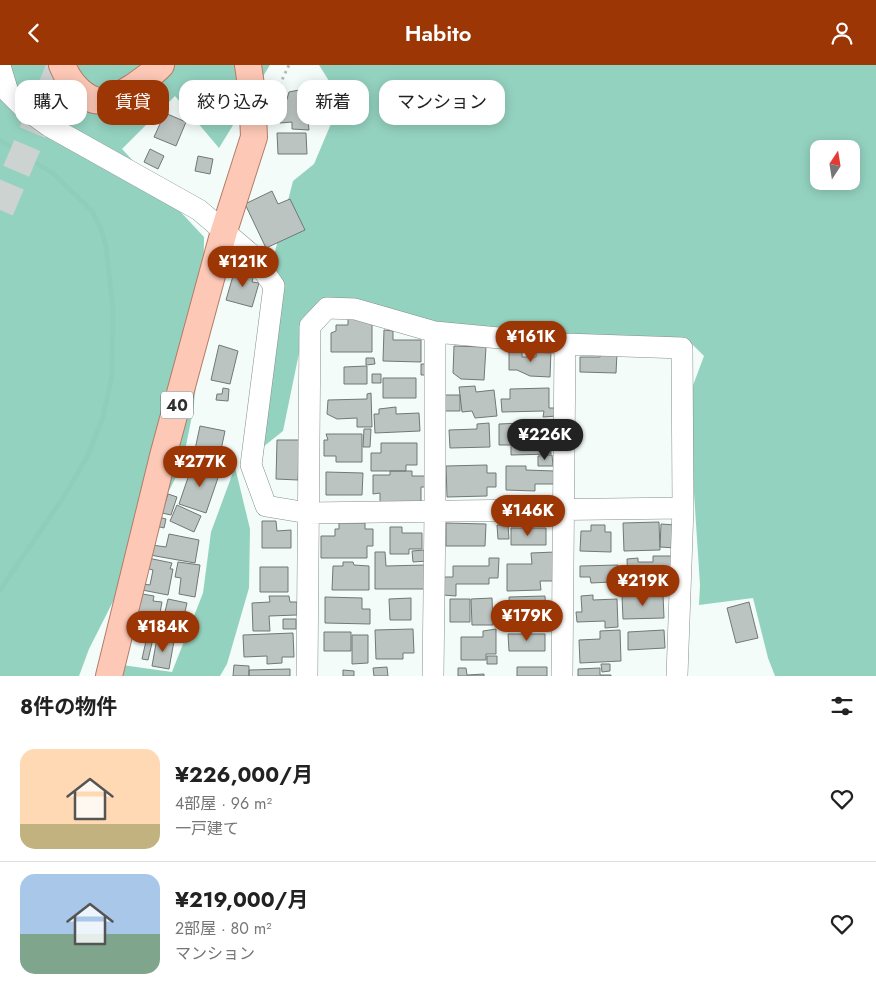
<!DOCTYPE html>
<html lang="ja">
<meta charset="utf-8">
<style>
body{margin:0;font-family:Jost,"Noto Sans JP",sans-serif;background:#f2f2f2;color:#222;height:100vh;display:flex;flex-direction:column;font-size:19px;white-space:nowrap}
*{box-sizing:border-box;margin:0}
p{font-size:16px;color:#767676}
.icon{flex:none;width:28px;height:28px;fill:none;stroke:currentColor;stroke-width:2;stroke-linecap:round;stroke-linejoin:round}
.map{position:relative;height:611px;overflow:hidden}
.details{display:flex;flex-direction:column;background:#fff;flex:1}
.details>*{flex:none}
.banner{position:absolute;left:15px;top:15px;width:500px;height:45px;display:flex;gap:10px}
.needle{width:32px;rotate:12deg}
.controls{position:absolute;left:810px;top:75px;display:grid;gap:10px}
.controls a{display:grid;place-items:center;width:50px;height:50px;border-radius:10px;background:#fff;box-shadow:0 2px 12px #0003;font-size:25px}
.price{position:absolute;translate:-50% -42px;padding:0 11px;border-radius:18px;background:#9c3705;color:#fff;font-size:16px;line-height:32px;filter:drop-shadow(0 1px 2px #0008)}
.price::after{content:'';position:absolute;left:50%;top:30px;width:15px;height:11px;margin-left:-8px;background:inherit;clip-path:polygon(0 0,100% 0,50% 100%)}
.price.on{background:#222;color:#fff}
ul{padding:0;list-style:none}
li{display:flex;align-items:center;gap:15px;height:125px;padding:0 20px}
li+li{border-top:1px solid #e0e0e0}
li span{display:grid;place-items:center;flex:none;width:140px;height:100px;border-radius:15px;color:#555}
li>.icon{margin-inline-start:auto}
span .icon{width:60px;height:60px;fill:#fffc;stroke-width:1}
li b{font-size:21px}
h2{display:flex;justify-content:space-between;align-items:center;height:60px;padding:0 20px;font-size:21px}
.tag{padding:0 18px;border-radius:15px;background:#fff;box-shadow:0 2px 12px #0003;font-size:18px;line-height:45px}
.tag.on{background:#9c3705;color:#fff}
header{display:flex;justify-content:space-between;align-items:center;height:65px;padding:0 20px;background:#9c3705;color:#fff;font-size:22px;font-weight:600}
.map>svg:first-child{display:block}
.forest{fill:#94d2c0;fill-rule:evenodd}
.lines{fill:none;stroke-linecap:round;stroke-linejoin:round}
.stream{stroke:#90cebc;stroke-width:5}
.building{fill:#bcc4c1;stroke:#717876}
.highway-tunnel{stroke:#ccd3d1;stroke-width:28;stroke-dasharray:28 14;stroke-linecap:butt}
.minor-casing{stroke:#878f8c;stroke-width:22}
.major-casing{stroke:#b37c67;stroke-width:28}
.path{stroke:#b2b9b7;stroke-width:3;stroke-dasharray:2.5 4;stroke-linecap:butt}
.minor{stroke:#fff;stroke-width:21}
.major{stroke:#fdc8b6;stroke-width:26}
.labels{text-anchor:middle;stroke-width:4;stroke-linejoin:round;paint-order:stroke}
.shield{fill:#fff;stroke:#6d6f6e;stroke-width:1}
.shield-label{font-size:16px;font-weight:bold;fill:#2e3130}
</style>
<header><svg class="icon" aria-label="back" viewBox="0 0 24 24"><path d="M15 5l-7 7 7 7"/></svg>Habito<svg class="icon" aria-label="person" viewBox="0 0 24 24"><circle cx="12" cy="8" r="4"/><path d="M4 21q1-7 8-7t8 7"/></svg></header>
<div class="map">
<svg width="876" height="611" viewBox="0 0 876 611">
<rect width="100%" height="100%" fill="#f3fcf9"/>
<!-- forest -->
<path class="forest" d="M0,0H270L219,83L175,31L122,84L204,172L203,260L193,346L182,400L89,584L79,611H0Z
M319,0H876V611H775L768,593L753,533L699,540L700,520L690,367L692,323L704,291L691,278L470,265L321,236L305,259L283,366L263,382L270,206L293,116L314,99L341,35ZM819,84H851V116H819Z
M235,402L250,464L249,523L227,599L220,611H119L122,600L172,607L203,528L211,467Z"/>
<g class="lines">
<!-- stream -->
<path class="stream" d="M0,75L54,109L92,146L101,164L106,181L113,245L112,310L108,329L103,352L88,390L65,430L0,525"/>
</g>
<!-- building -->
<path class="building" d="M299,25V48L307,46L309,65L292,64V57L280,58L289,27Z
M165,48L186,57L176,81L154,72Z
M277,68H306L307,89H278Z
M150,84L164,91L158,104L144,97Z
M198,91L213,94L210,109L195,106Z
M272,126L278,139L290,134L305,165L266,183L245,139Z
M241,202L255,206L252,217L259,218L252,242L226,235L233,211H239Z
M348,254H372V287H331V268L336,266V260H348Z
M384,265L393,266V275H421V297L383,296Z
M219,280L238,286L230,319L211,315Z
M454,281L486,282L484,315L461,314L453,308Z
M509,285L522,286V292H536V285H551L550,312L530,311L517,305H509Z
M601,288H617L616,308L580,307V292H600Z
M366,293H374L375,299L366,300Z
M421,299H429V310H421Z
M367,301V319H344V302Z
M372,309H381V318H372Z
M383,313H416V333H383Z
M475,321L476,327L494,325L497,351L475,353L472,346L462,347L459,322Z
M223,323L229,324L228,336L216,335L217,329H222Z
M549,323V343H557V351L543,352L544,346L502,347L501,334H510V324Z
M371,328L372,362H357V353L337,354L327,349L328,335L367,334V329Z
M444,330H460V346H444Z
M396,342V349L419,348L420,366L375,368L374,349H379V344Z
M489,358L490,382L450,383L449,365L477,364V359Z
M522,358V367L550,366L551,389L511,390V380H499V359Z
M200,361L225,366L218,399L193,394Z
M364,364H371L370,382H363Z
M326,369H362V397H336V391H324V375H328Z
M277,375H300L298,415L276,414Z
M381,378H417V400H406V406H371V388H381Z
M552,390L553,401H538V391Z
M193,398L220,407L206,448L179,439Z
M487,400V408H496V422H487V431L447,432L446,401Z
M506,401H526V405L554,406V419H535V426L506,425Z
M390,406H412V411H426V422H421V437H380V428L373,429V410H390Z
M326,407L363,408L362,430H326Z
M168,429L177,432L171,450L162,448Z
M177,440L201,451L194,467L170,456Z
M158,452L166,454L164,463L156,461Z
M262,456H276L277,466L291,465V483H262Z
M659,457L660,485L624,486L623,458Z
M339,458H365V464H373V481H367V493H321V471H335V464H339Z
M446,458L486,459L485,481H446Z
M661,459L676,460V483L660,482Z
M497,460H508L509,474H498Z
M591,460H605V467H611V487L580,486L581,466H591Z
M390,462H402V468H422V484H409V489H390Z
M511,463H546V480H511Z
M169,469L199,475L195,498L150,490L152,480L166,482Z
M425,485L427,496L413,497L412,486Z
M375,487H385L386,501L425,500L426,524H375Z
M555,487L556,516H540L541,525L507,526V499H532L531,488Z
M653,491H673V516H665V524H628L627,494L638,493V497H653Z
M148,493L172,498L170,504H173L168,530L142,525L143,519L150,520L153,505L146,503Z
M489,493H499L498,513H489V519H456V531L443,530V512H453V501H489Z
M178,497L200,500L195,532L179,529L181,513L175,512Z
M343,497H353L354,500L369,501V525H332L333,501H343Z
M618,500V512H610L611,517L591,518L590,512H580V501Z
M260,502H288V527H260Z
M137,528L154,531L153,536L162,537L157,564L145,562L147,552L133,549Z
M593,530V535L617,534L618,562L605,563V556L577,557L576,547H582L581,531Z
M663,530L664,553L623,554L622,531Z
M269,531H289L290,537H297V550L269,551L270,566H253L252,538L270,537Z
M545,531L546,548L510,549L509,532Z
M325,532L362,533V544H370V559L325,558Z
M411,533V555H390L389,534Z
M492,533L493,560H472L471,534Z
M168,534L187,538L180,568L161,564Z
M450,534H470V557H450Z
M749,537L758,573L736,578L727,543Z
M283,554H296V564H283Z
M413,564L414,588H403V594H376L375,565Z
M496,564V589H486V595H461V572H483V566Z
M620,565L621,596L580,598L579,575L600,574V566Z
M664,565L665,583L628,585V567Z
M324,567H351V586H324Z
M293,568L294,592H282V598L267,599V591L244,592L243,570Z
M508,569H545V586H509Z
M352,570H368V598L352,599Z
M157,573L174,576L169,604L152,601Z
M146,576L152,578L148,595L142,594Z
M487,591H497V599H487Z
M601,599H610V606L602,607Z
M234,600L249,601V611H233Z
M387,602L388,611H374L373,603Z
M517,602H547V611H517Z
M458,603H466L467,610L484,609V611H458Z
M600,603V610H611V611H578V604Z
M290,604V611H249V605Z
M343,605L354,606V611H343Z"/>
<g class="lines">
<!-- highway-tunnel -->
<path class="highway-tunnel" d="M0,145L61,0"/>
<defs>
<path id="minor" d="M0,1L8,27L24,43L49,61L199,145L253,191L274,221L251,400L266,441L308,448L683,443
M307,611L310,261L327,243L355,244L435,267L565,279L682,283L683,443L677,611
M433,611L435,446V267
M562,611L565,279"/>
<path id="major" d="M62,0C69,17 87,41 108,35C118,32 128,25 136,20C145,13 154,8 161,0
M109,611L163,391L224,166L254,72L252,27L248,0"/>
</defs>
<!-- minor casing -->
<use href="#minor" class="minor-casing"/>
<!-- major casing -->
<use href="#major" class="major-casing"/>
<!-- path -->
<path class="path" d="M274,32L289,0"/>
<!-- minor -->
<use href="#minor" class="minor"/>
<!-- major -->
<use href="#major" class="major"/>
</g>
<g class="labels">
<!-- shield labels -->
<rect class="shield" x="161" y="326.5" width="32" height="27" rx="4"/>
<g class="shield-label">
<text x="177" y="346">40</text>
</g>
</g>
</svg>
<div class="controls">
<a><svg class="needle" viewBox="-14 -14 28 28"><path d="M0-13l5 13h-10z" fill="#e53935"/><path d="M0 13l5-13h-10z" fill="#767676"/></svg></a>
</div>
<b class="price" style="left:243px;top:223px">¥121K</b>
<b class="price" style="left:531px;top:298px">¥161K</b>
<b class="price on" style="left:545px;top:396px">¥226K</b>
<b class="price" style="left:200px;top:423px">¥277K</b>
<b class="price" style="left:528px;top:472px">¥146K</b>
<b class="price" style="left:643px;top:542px">¥219K</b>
<b class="price" style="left:527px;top:577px">¥179K</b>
<b class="price" style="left:163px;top:588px">¥184K</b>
<div class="banner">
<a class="tag">購入</a>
<a class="tag on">賃貸</a>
<a class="tag">絞り込み</a>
<a class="tag">新着</a>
<a class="tag">マンション</a>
</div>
</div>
<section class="details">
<h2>8件の物件<svg class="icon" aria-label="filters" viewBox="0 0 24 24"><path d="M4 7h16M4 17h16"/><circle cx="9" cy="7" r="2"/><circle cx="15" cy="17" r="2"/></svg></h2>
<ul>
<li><span style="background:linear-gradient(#ffd9b3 75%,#c2b280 0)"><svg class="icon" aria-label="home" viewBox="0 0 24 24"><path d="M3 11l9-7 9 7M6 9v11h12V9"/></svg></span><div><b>¥226,000/月</b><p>4部屋 · 96 m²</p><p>一戸建て</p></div><svg class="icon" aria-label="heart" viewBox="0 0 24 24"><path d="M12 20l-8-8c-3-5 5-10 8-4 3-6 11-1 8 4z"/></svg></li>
<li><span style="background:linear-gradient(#a9c7e8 60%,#7fa58c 0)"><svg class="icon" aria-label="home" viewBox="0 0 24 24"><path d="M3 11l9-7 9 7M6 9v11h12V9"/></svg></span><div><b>¥219,000/月</b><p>2部屋 · 80 m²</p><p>マンション</p></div><svg class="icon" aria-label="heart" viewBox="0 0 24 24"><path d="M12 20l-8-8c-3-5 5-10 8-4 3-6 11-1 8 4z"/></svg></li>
</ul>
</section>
